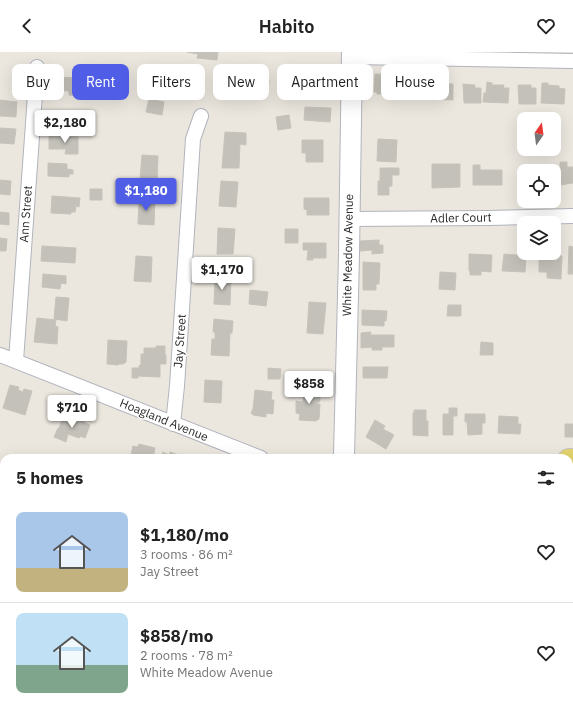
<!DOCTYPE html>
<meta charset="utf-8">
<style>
body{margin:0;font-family:"IBM Plex Sans",sans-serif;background:#f2f2f2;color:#222;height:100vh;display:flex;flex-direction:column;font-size:15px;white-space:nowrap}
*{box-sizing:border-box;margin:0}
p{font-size:13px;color:#767676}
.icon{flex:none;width:22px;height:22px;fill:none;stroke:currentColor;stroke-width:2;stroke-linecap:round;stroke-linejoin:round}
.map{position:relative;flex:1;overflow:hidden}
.sheet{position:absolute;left:0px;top:402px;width:573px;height:256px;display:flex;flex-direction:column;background:#fff;border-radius:12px 12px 0 0;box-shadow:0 4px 16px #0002}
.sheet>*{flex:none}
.top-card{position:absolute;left:12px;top:12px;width:549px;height:36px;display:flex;gap:8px}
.needle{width:26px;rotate:14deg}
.controls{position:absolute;left:517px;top:60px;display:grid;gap:8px}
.controls a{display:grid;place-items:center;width:44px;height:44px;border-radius:8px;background:#fff;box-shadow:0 4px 16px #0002;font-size:20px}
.price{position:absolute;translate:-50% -34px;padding:0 9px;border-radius:4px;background:#fff;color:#222;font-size:13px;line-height:26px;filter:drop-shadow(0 1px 2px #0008)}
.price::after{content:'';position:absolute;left:50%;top:24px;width:12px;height:9px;margin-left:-6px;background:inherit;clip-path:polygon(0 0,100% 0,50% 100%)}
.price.selected{background:#505de7;color:#fff}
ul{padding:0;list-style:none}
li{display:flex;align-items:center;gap:12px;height:100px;padding:0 16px}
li+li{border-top:1px solid #e0e0e0}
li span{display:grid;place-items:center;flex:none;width:112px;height:80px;border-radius:8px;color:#555}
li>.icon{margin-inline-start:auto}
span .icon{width:48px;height:48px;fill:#fffc;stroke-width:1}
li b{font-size:17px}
h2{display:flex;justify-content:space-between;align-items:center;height:48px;padding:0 16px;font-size:17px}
.pill{padding:0 14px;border-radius:8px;background:#fff;box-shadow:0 4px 16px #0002;font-size:14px;line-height:36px}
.pill.selected{background:#505de7;color:#fff}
header{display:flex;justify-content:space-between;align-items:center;height:52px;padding:0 16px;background:#fff;font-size:18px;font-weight:600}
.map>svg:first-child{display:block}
.building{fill:#c4c1ba;stroke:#c7c3b9}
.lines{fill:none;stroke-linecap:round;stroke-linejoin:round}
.street-casing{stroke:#b2b4bd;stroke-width:16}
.secondary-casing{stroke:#b2b4bd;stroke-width:22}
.primary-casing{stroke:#c4c4c4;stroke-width:24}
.street{stroke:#fff;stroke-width:14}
.secondary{stroke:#fff;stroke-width:20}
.primary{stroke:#e2d36d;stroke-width:22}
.labels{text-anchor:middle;stroke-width:3;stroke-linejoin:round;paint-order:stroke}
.street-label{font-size:12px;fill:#2b2b2b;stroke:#fff}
</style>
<header><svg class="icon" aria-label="back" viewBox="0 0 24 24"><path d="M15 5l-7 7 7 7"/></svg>Habito<svg class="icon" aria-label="heart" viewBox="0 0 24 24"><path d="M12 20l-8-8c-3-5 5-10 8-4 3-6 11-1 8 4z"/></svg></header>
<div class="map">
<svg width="573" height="658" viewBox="0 0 573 658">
<rect width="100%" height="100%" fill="#ebe7df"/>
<!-- building -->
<path class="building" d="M187,0H218L217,8L197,6L198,2Z
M312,18H320L321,26H327V33H329V38H326L327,41H319V39H309V29H312Z
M375,22L398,23L397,33H394V39H389V42H377V40H374Z
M53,25L84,26L83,44L69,43V39L52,38Z
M260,27L269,28L268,38L259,37Z
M487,30L492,31V33H504L503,36H509L508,51L483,50L484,41H486Z
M431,31L453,32V48L431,47Z
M542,31H548V33L559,34V36L565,37L564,52L541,51Z
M463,32L475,33V36H481V51H464Z
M518,33H531V36H536V52H519Z
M149,47L164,50L162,63L146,60Z
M0,48L17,50L16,65L0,64Z
M305,55L331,56L330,70L304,68Z
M56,62L74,63L73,77L55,75Z
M289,63L291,76L278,78L276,65Z
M0,76L16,77L14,92L0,91Z
M225,80L246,81V93L240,92L239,116H222Z
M49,84L78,85V102H65L66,97H49Z
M378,87L397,88L396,110L377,109Z
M302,88H323V110H306V101H302Z
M142,103L158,104L157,129L140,128Z
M560,110H567V115H573V131L560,133Z
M48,111L67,112V117L73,118V122H69V125L48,124Z
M432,112H460V135L432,136Z
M473,113H480V118H502V133H473Z
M380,116H399V123H392V134H389V143H378V129H380Z
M521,117H543V119H524V133H521Z
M0,128L11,129L10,143L0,142Z
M221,129L238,130L236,155L219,154Z
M90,137H102V148H90Z
M52,144L80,146L79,155L76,154L75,160H71V162L51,161Z
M304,146H329V163H307V158L304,157Z
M139,147L155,148L154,173L138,172Z
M0,160L9,161V173L0,172Z
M218,176L235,177L233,202H217Z
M285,177H298V191H285Z
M0,186L7,187L6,199H0Z
M379,188V193H383V201L372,202V198L360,199V189Z
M303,191H326V206H313V208H307L308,198H303Z
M42,194L76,196L75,211L41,209Z
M569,194L573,195V222H568Z
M469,202L492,203L491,220L481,219V223H470V219H469Z
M504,202L526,204L525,220L502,219Z
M539,203L562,204L561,227L547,226V220H539Z
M136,204L152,205L151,230L134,229Z
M363,210L380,211L379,232H376V238H363Z
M440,220L456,221L455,238L439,237Z
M43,222L66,224V232L61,231L60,237L42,235Z
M215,225L231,226L230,253L214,252Z
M250,238L268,240L266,254L249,252Z
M56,245L69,246L67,269L54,267Z
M309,250L326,251L323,282L307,281Z
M448,253H461V264H447Z
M362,258L387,259L386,269H384V274L362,273Z
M37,266L56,268L55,274L58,275L57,292L34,290Z
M214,267L233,269L232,281H230L229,304L211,303L212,287H215V280H213Z
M371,280L370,283H394V295H382V298H372V295L361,296V281Z
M108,288L127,289L126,310L123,312H119L118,313L107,312Z
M481,290L493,291V303H480Z
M156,294H165V303H166V312H160V325L138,324V326H132V316H139V314L141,312V302H144V296H156Z
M363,315H388L387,326H363Z
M268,316L281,317L280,327H268Z
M205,328L222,329L221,351L204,350Z
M304,329H311L310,342H318L320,345V349L316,352H320L319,367L316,369L299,368L300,362L296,361V349L303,350Z
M10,333L19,335L18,338L23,340L24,337L32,339L25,363L3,356Z
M255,338L272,340L271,348H274L273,362L266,361V365L253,363L251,361L253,357Z
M449,356H457V364H453V383H443V362H449Z
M414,358H426V369H428V384L413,383V361H414Z
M465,362H485V371H482V382L468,383L467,370H465Z
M64,363L85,370V371L90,373L85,386L80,384L79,386L68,382L66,390L54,385L58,376H59Z
M499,364L518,365V372H521L520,382L498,381Z
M375,368L385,374L383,377L394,383L386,397L366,385Z
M565,372H573V385H565Z
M139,392L155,396L153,406H134L135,404L131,403L133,394L138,395Z
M163,400L169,403L170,400L179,403L178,406H161Z
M2,416L4,417V441L0,439V419Z
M569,536L573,539V542L569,549Z
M0,588H4V602H0Z
M86,654H108V658H86Z
M196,654H217L215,658L210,656L209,658L203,655L202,657Z
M234,654H245L244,656L247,658H232Z
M360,654H378L376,658H358Z
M397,654L404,658H395Z
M489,654H510L514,656V658H491L488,657Z"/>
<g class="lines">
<defs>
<path id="street" d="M352,5L573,9
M349,167L488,166L573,164
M0,303L261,406
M16,309L37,15
M173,372L177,334L193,87L201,64
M569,442L573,433
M0,466L4,468
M569,514L573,516
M141,654L148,658
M438,654L446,658
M458,658L460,654"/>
<path id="secondary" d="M343,406L344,403L349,203L352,0"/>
<path id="primary" d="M569,408H573
M6,658L21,654"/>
</defs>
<!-- street casing -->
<use href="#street" class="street-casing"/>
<!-- secondary casing -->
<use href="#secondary" class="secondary-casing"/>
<!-- primary casing -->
<use href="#primary" class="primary-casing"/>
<!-- street -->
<use href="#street" class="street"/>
<!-- secondary -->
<use href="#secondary" class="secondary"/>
<!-- primary -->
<use href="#primary" class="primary"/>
</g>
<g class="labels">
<!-- street labels -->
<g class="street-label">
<text transform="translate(26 162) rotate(-86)" y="4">Ann Street</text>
<text transform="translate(461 166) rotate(-1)" y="4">Adler Court</text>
<text transform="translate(348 203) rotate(-89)" y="4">White Meadow Avenue</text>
<text transform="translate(180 289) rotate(-86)" y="4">Jay Street</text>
<text transform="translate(164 368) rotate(22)" y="4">Hoagland Avenue</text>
</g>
</g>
</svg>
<div class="controls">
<a><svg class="needle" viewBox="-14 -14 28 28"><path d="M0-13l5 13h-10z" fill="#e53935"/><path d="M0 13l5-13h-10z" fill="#767676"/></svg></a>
<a><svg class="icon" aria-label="locate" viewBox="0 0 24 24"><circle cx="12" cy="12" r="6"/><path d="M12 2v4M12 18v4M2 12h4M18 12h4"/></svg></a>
<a><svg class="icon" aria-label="layers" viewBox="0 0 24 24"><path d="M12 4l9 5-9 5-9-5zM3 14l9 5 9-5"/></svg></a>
</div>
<b class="price" style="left:65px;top:92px">$2,180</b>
<b class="price selected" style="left:146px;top:160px">$1,180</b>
<b class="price" style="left:222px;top:239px">$1,170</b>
<b class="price" style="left:309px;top:353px">$858</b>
<b class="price" style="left:72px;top:377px">$710</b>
<div class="top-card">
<a class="pill">Buy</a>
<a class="pill selected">Rent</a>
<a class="pill">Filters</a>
<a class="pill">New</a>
<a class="pill">Apartment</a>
<a class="pill">House</a>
</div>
<section class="sheet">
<h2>5 homes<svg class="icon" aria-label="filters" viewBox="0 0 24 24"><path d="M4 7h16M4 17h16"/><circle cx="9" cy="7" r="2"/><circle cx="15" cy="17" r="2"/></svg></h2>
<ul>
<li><span style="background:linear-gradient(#a9c7e8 70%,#c2b280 0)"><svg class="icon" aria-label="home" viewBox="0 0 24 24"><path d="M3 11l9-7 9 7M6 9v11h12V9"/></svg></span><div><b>$1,180/mo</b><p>3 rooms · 86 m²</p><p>Jay Street</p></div><svg class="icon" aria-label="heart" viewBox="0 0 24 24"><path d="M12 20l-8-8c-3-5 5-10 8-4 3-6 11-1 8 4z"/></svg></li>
<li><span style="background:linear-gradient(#bfe0f5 65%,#7fa58c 0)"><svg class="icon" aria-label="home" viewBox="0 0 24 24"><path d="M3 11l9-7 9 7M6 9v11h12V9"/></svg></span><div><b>$858/mo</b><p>2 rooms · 78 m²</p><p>White Meadow Avenue</p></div><svg class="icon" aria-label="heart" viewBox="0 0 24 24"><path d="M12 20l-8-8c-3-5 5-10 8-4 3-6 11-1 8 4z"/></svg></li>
</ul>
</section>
</div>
